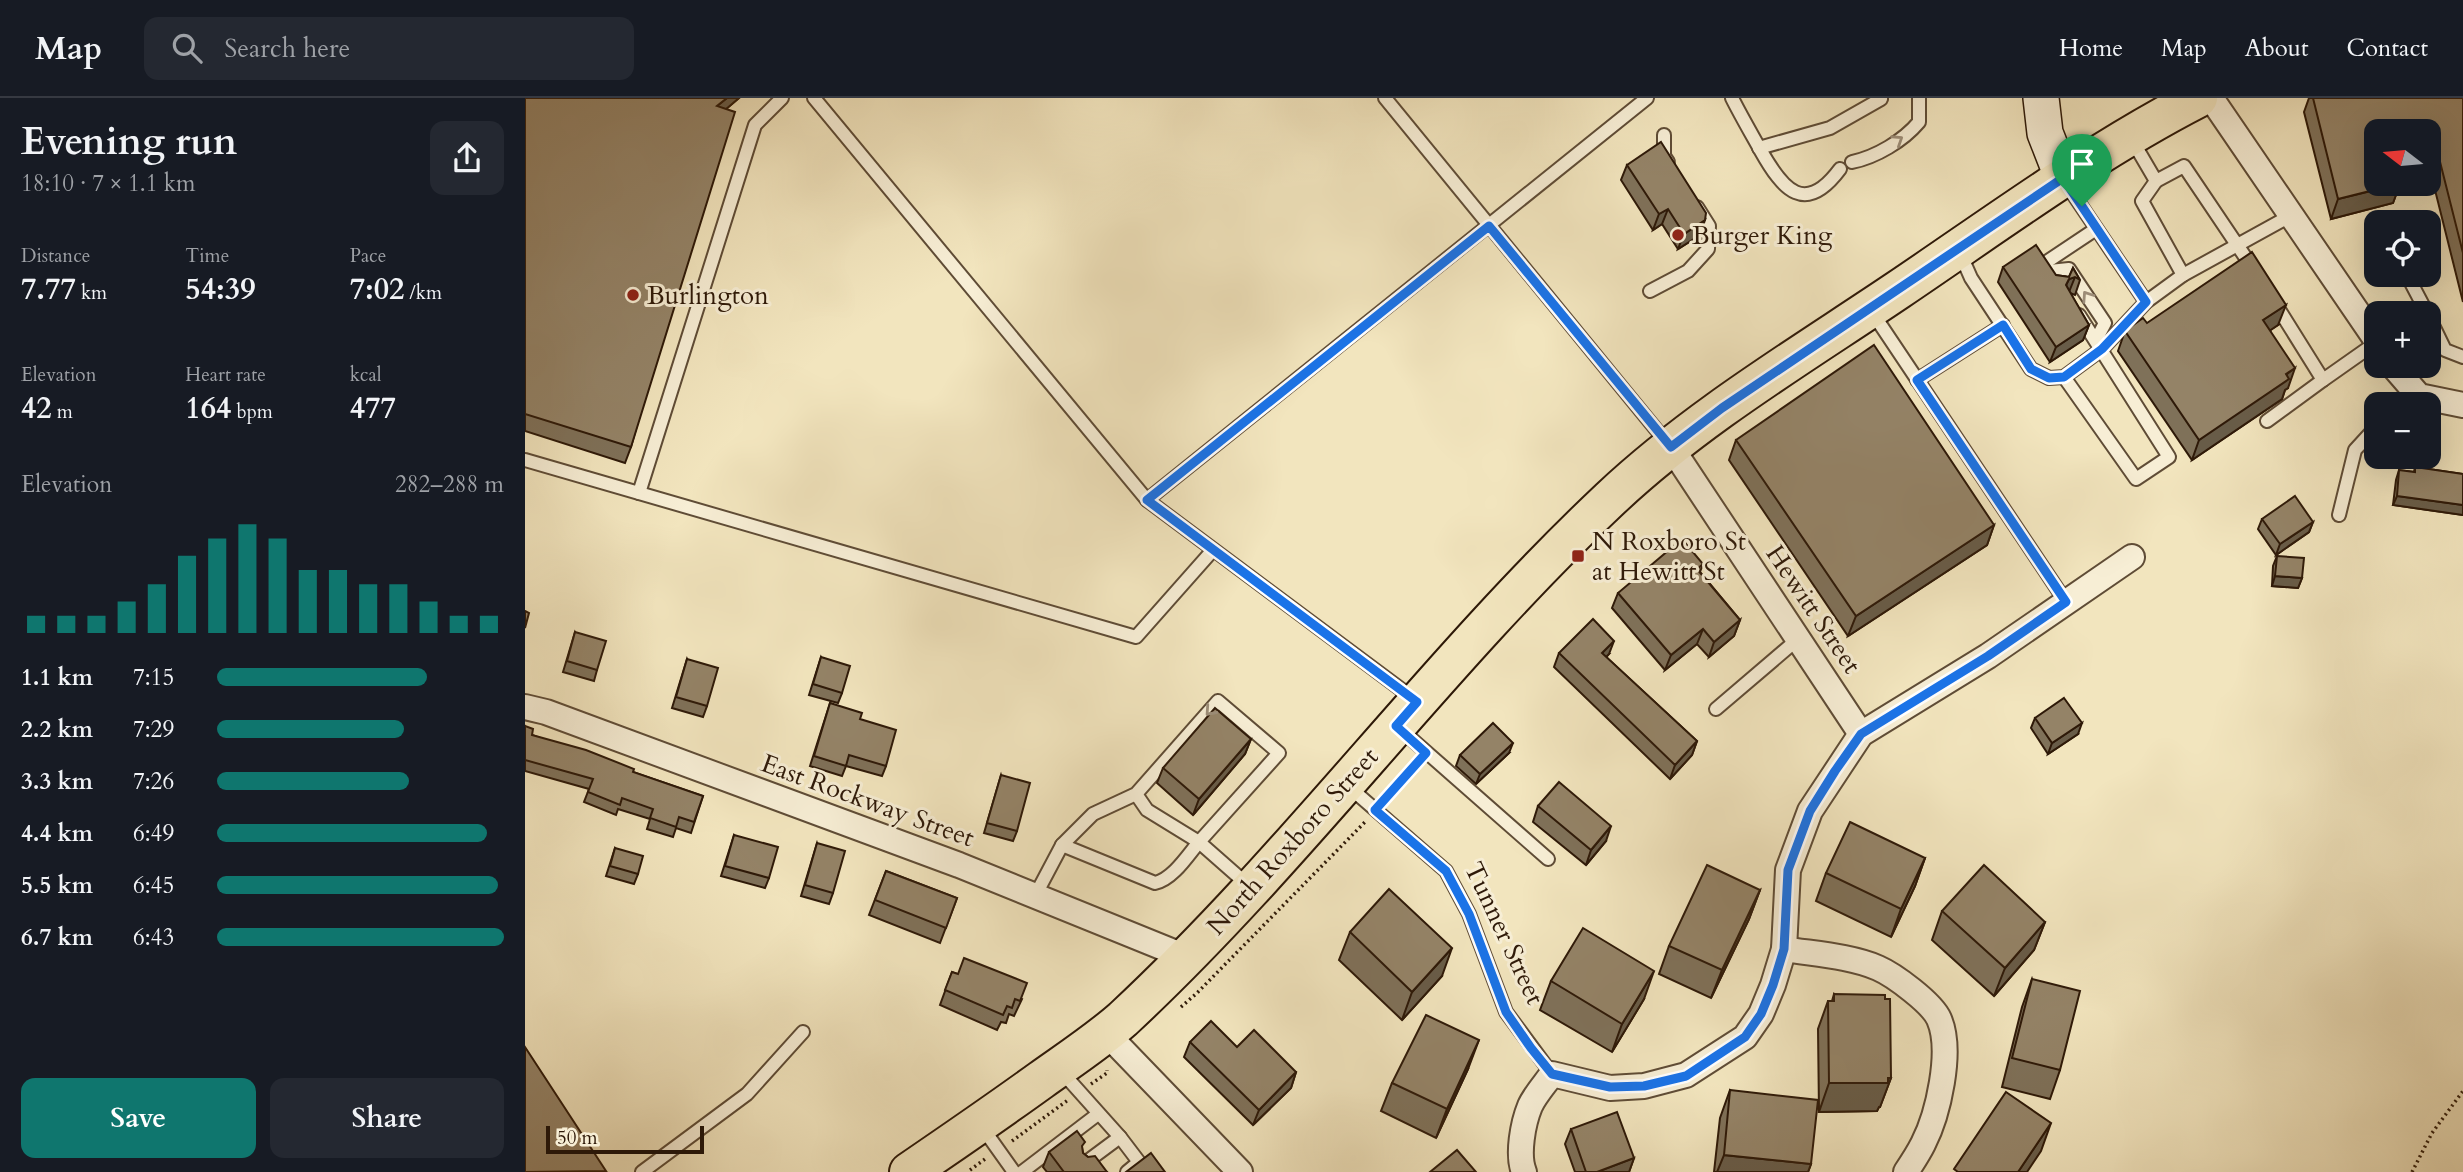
<!DOCTYPE html>
<meta charset="utf-8">
<style>
body{margin:0;font-family:Cardo,serif;background:#242831;color:#f1f3f6;height:100vh;display:flex;flex-direction:column;font-size:26px;white-space:nowrap}
*{box-sizing:border-box;margin:0}
p{font-size:23px;color:#9ea1a6}
.icon{flex:none;width:38px;height:38px;fill:none;stroke:currentColor;stroke-width:2;stroke-linecap:round;stroke-linejoin:round}
.map{position:relative;flex:1;overflow:hidden}
.details{display:flex;flex-direction:column;background:#171b24;width:525px}
.details>*{flex:none}
.needle{width:46px;rotate:286deg}
.tools{position:absolute;left:1839px;top:21px;display:grid;gap:14px}
.tools a{display:grid;place-items:center;width:77px;height:77px;border-radius:14px;background:#171b24;box-shadow:0 7px 28px #0002;font-size:35px}
.scale{position:absolute;left:21px;bottom:18px;width:158px;box-sizing:border-box;padding-left:7px;border:4px solid #2e1908;border-top:0;font-size:19px;line-height:24px;white-space:nowrap;color:#2e1908;-webkit-text-stroke:5px #f7eed5;paint-order:stroke}
.pin{position:absolute;display:grid;place-items:center;width:60px;height:60px;color:#fff;margin:-72px -30px;border-radius:50% 50% 50% 0;rotate:-45deg;box-shadow:0 0 7px #0007}
.pin .icon{rotate:45deg}
.round{display:grid;place-items:center;flex:none;width:74px;height:74px;border-radius:14px;background:#242831}
.headline{display:flex;align-items:center;justify-content:space-between;height:119px;padding:0 21px}
h1{font-size:38px;font-weight:700;line-height:52px}
.stats{display:grid;grid-template-columns:repeat(3,1fr);gap:10px;height:119px;padding:7px 21px}
.stats div{display:grid;align-content:center}
.stats b{font-size:30px;font-weight:700}
.stats small{font-size:19px;font-weight:400}
.stats p{font-size:19px}
.chart{height:196px;padding:14px 21px}
.chart p{display:flex;justify-content:space-between}
.chart svg{width:100%;height:126px;margin-top:7px;stroke:#0f766e;stroke-width:6}
.primary-button{display:flex;gap:14px;margin-top:auto;padding:14px 21px}
.primary-button a{flex:1;height:80px;border-radius:14px;background:#0f766e;color:#fff;font-size:28px;font-weight:700;line-height:80px;text-align:center}
.primary-button a+a{background:#242831;color:#f1f3f6}
ul{padding:0 21px;list-style:none;font-size:23px}
li{display:grid;grid-template-columns:112px 84px 1fr;align-items:center;height:52px}
li i{height:18px;border-radius:9px;background:#0f766e}
header{display:flex;align-items:center;gap:42px;box-sizing:border-box;height:98px;padding:0 35px;background:#171b24;border-bottom:2px solid #363941}
header strong{font-size:33px}
nav{display:flex;gap:38px;margin-inline-start:auto;font-size:24px}
.search{width:490px;height:63px;background:#242831;display:flex;align-items:center;gap:18px;box-sizing:border-box;padding:0 24px;border-radius:14px;color:#9ea1a6;font-size:26px}
main{display:flex;flex:1;min-height:0}
.map>svg:first-child{display:block}
</style>
<header>
<strong>Map</strong>
<div class="search"><svg class="icon" aria-label="search" viewBox="0 0 24 24"><circle cx="10" cy="10" r="6"/><path d="M15 15l6 6"/></svg>Search here</div>
<nav><a>Home</a><a>Map</a><a>About</a><a>Contact</a></nav>
</header>
<main>
<section class="details">
<div class="headline"><div><h1>Evening run</h1><p>18:10 · 7 × 1.1 km</p></div><a class="round"><svg class="icon" aria-label="share" viewBox="0 0 24 24"><path d="M12 15V3M7 8l5-5 5 5M5 13v7h14v-7"/></svg></a></div>
<div class="stats">
<div><p>Distance</p><b>7.77<small> km</small></b></div>
<div><p>Time</p><b>54:39</b></div>
<div><p>Pace</p><b>7:02<small> /km</small></b></div>
</div>
<div class="stats">
<div><p>Elevation</p><b>42<small> m</small></b></div>
<div><p>Heart rate</p><b>164<small> bpm</small></b></div>
<div><p>kcal</p><b>477</b></div>
</div>
<div class="chart"><p><span>Elevation</span>282–288 m</p>
<svg viewBox="0 0 160 44" preserveAspectRatio="none"><path d="M5 44V38M15 44V38M25 44V38M35 44V33M45 44V27M55 44V17M65 44V11M75 44V6M85 44V11M95 44V22M105 44V22M115 44V27M125 44V27M135 44V33M145 44V38M155 44V38"/></svg>
</div>
<ul>
<li><b>1.1 km</b>7:15<i style="width:73%"></i></li>
<li><b>2.2 km</b>7:29<i style="width:65%"></i></li>
<li><b>3.3 km</b>7:26<i style="width:67%"></i></li>
<li><b>4.4 km</b>6:49<i style="width:94%"></i></li>
<li><b>5.5 km</b>6:45<i style="width:98%"></i></li>
<li><b>6.7 km</b>6:43<i style="width:100%"></i></li>
</ul>
<div class="primary-button"><a>Save</a><a>Share</a></div>
</section>
<div class="map">
<svg width="1938" height="1074" viewBox="0 0 1938 1074">
<rect width="100%" height="100%" fill="#f2e5be"/>
<filter id="stains"><feTurbulence type="fractalNoise" baseFrequency=".00286" numOctaves="4"/><feColorMatrix values="0 0 0 0 .2 0 0 0 0 .09 0 0 0 0 .02 0 0 0 .5 -.17"/></filter>
<radialGradient id="worn" r=".72"><stop offset=".6" stop-color="#630" stop-opacity="0"/><stop offset="1" stop-color="#630" stop-opacity=".3"/></radialGradient>
<g fill="none" stroke-linecap="round" stroke-linejoin="round">
<!-- lane casing -->
<g stroke="#5f4c36" stroke-width="16">
<g id="lane">
<polyline points="289,0 622,402 889,601"/>
<polyline points="860,0 1143,346"/>
<path d="M1207,0C1216,18 1226,35 1236,53C1258,92 1280,118 1315,71"/>
<polyline points="1139,37 1139,58 1143,64"/>
<polyline points="1607,42 1631,83 1617,103 1658,177"/>
<polyline points="1234,50 1305,30 1356,1"/>
<path d="M1327,64C1351,59 1378,43 1394,24V0"/>
<polyline points="1631,83 1659,68 1729,172"/>
<polyline points="1540,84 1621,204"/>
<polyline points="1435,155 1446,180 1506,271 1524,280 1539,279 1577,251 1621,204 1658,177 1765,118"/>
<polyline points="1525,173 1544,171 1580,225 1571,242"/>
<polyline points="1526,175 1520,165 1571,131"/>
<polyline points="1882,177 1902,215"/>
<polyline points="1125,193 1163,173 1183,151 1184,128 1172,109"/>
<polyline points="1748,202 1798,282 1852,244"/>
<polyline points="1347,214 1541,504"/>
<polyline points="1904,219 1920,252 1938,259"/>
<polyline points="1539,279 1611,381 1644,359 1554,217"/>
<polyline points="1392,282 1478,227"/>
<polyline points="1872,306 1886,291"/>
<polyline points="1742,323 1798,282"/>
<polyline points="0,362 611,539 688,452"/>
<polyline points="114,395 230,27 257,0"/>
<polyline points="622,402 1122,0"/>
<polyline points="1814,417 1830,352 1852,328"/>
<polyline points="1191,611 1273,541"/>
<polyline points="874,630 1023,761"/>
<polyline points="823,688 921,773 944,816 981,914 1027,976"/>
<polyline points="537,747 568,716 611,696 693,603 754,655 674,744 622,712 611,696"/>
<path d="M510,798L537,747L630,785C648,781 663,757 674,744L724,788"/>
<polyline points="536,973 595,1039 614,1064 602,1074"/>
<polyline points="457,1029 489,1074"/>
<polyline points="560,1065 595,1039"/>
<polyline points="117,1074 222,996 278,934"/>
<polyline points="497,1074 573,1016"/>
</g>
</g>
<!-- street casing -->
<g stroke="#5f4c36" stroke-width="28">
<g id="street">
<polyline points="1686,0 1852,243"/>
<polyline points="1868,268 1894,298 1938,307"/>
<polyline points="1146,349 1336,636"/>
<polyline points="0,609 21,614 434,767 661,859"/>
<path d="M1259,851C1289,856 1325,858 1353,870C1369,877 1407,905 1414,921C1428,953 1413,1017 1398,1046C1393,1056 1387,1065 1381,1074"/>
<polyline points="581,935 715,1074"/>
<path d="M999,1074C992,1057 998,1025 1005,1008C1010,997 1020,986 1027,976L1085,990L1119,988L1161,977L1220,939L1236,916L1248,887L1259,851L1263,772L1285,713L1336,636L1463,558L1607,459"/>
</g>
</g>
<!-- secondary casing -->
<g stroke="#2e1908" stroke-width="38">
<polyline id="secondary" points="1516,0 1520,35 1538,81"/>
</g>
<!-- primary casing -->
<g stroke="#2e1908" stroke-width="42">
<path id="primary" d="M384,1074C428,1044 473,1013 516,982C544,962 573,943 598,921C772,759 912,564 1085,401C1171,320 1275,258 1373,192C1471,126 1568,54 1673,0"/>
</g>
<!-- path -->
<g stroke="#2e1908" stroke-width="3.5" stroke-dasharray="2 3.5" stroke-linecap="butt">
<polyline points="862,700 891,666"/>
<polyline points="656,909 672,895 840,724"/>
<polyline points="566,986 582,975 582,972"/>
<polyline points="487,1043 543,1002"/>
<polyline points="445,1072 460,1061"/>
<polyline points="1887,1074 1907,1035 1938,993"/>
</g>
<!-- lane -->
<use href="#lane" stroke="#f7eed5" stroke-width="12"/>
<!-- street -->
<use href="#street" stroke="#f7eed5" stroke-width="24"/>
<!-- secondary -->
<use href="#secondary" stroke="#f7eed5" stroke-width="35"/>
<!-- primary -->
<use href="#primary" stroke="#f2e5be" stroke-width="38"/>
</g>
<!-- wall -->
<g fill="#7f7159" stroke="#2e1908" stroke-width="2">
<polygon points="0,0 214,0 201,11 106,349 100,365 0,333"/>
<polygon points="1784,0 1938,0 1938,204 1904,68 1904,33 1852,33 1875,86 1868,105 1806,121 1779,14"/>
<polygon points="1102,67 1175,137 1153,151 1137,126 1128,132 1096,82"/>
<polygon points="1478,169 1544,179 1548,170 1555,182 1550,197 1545,195 1564,227 1558,242 1525,264 1473,184"/>
<polygon points="1622,225 1753,227 1745,232 1763,290 1760,292 1757,301 1667,362 1593,253 1600,233"/>
<polygon points="1211,342 1469,427 1462,447 1323,538 1204,362"/>
<polygon points="1890,369 1938,376 1938,417 1868,407 1871,382 1874,372 1889,374"/>
<polygon points="1737,421 1788,424 1784,434 1751,457 1733,431"/>
<polygon points="1752,458 1777,480 1773,490 1747,488 1748,468"/>
<polygon points="1178,466 1175,474 1215,522 1209,538 1184,559 1172,546 1140,572 1087,510 1093,495"/>
<polygon points="50,534 72,572 69,583 38,574"/>
<polygon points="1034,555 1084,556 1081,559 1172,643 1167,657 1145,681 1029,569"/>
<polygon points="296,559 317,595 313,605 284,597"/>
<polygon points="162,561 182,608 178,619 147,610"/>
<polygon points="305,605 335,621 361,668 357,678 321,668 317,678 285,668"/>
<polygon points="1510,620 1553,636 1523,656 1506,630"/>
<polygon points="0,628 7,637 108,674 178,698 166,735 151,730 148,739 122,731 125,721 93,711 91,717 59,704 64,691 0,673"/>
<polygon points="726,641 720,656 668,717 632,685 638,670"/>
<polygon points="984,655 951,686 931,668 935,657"/>
<polygon points="476,677 492,733 488,743 459,735"/>
<polygon points="1013,708 1081,743 1061,767 1008,724"/>
<polygon points="209,737 244,780 240,790 196,778"/>
<polygon points="292,745 308,795 304,806 276,798"/>
<polygon points="90,750 113,776 109,786 81,778"/>
<polygon points="1400,760 1390,788 1366,839 1291,803 1301,775"/>
<polygon points="361,773 432,800 415,845 344,817"/>
<polygon points="1235,792 1224,821 1186,900 1134,876 1144,848"/>
<polygon points="1417,813 1520,824 1509,852 1469,898 1407,842"/>
<polygon points="825,834 917,878 877,922 814,862"/>
<polygon points="427,874 497,901 489,918 484,916 481,925 476,924 472,932 415,907"/>
<polygon points="1507,881 1535,972 1525,1001 1477,989 1497,909"/>
<polygon points="1026,883 1119,901 1087,954 1015,912"/>
<polygon points="1309,896 1366,980 1355,1009 1354,1009 1352,1013 1294,1014 1293,931 1303,903 1307,903"/>
<polygon points="665,944 712,949 771,974 766,990 728,1027 659,959"/>
<polygon points="943,971 911,1040 856,1013 867,985"/>
<polygon points="1205,992 1286,1066 1283,1074 1189,1074 1195,1020"/>
<polygon points="1046,1031 1109,1060 1104,1074 1050,1074 1040,1046"/>
<polygon points="557,1050 558,1055 582,1074 522,1074 518,1069 524,1054"/>
</g>
<!-- shaded-wall -->
<g fill="#685c48" stroke="#2e1908" stroke-width="2">
<polygon points="202,0 214,0 186,24 192,8"/>
<polygon points="1908,36 1904,47 1904,37"/>
<polygon points="1875,86 1868,105 1806,121 1813,101"/>
<polygon points="1143,111 1137,126 1128,132 1134,116"/>
<polygon points="1180,122 1175,137 1153,151 1159,136"/>
<polygon points="1550,179 1544,194 1541,187 1544,181"/>
<polygon points="1761,207 1753,227 1731,242 1738,222"/>
<polygon points="1564,227 1558,242 1525,264 1531,249"/>
<polygon points="1770,270 1763,290 1760,292 1757,301 1667,362 1674,342"/>
<polygon points="1872,398 1938,407 1938,417 1868,407"/>
<polygon points="1788,424 1784,434 1751,457 1755,446"/>
<polygon points="1469,427 1462,447 1323,538 1331,518"/>
<polygon points="1750,478 1777,480 1773,490 1747,488"/>
<polygon points="1215,522 1209,538 1184,559 1189,544"/>
<polygon points="1178,531 1172,546 1140,572 1146,557"/>
<polygon points="1089,543 1084,556 1072,569 1077,555"/>
<polygon points="1557,625 1553,636 1523,656 1527,645"/>
<polygon points="726,641 720,656 668,717 674,701"/>
<polygon points="1172,643 1167,657 1145,681 1150,667"/>
<polygon points="988,645 984,655 951,686 955,676"/>
<polygon points="1086,728 1081,743 1061,767 1066,752"/>
<polygon points="1400,760 1390,788 1366,839 1376,811"/>
<polygon points="1235,792 1224,821 1186,900 1197,872"/>
<polygon points="1520,824 1509,852 1469,898 1480,870"/>
<polygon points="927,850 917,878 877,922 887,894"/>
<polygon points="1129,873 1119,901 1087,954 1097,926"/>
<polygon points="954,942 943,971 911,1040 922,1011"/>
<polygon points="771,974 766,990 728,1027 734,1012"/>
<polygon points="1366,980 1355,1009 1354,1009 1352,1013 1294,1014 1304,985"/>
<polygon points="1526,1025 1516,1053 1502,1074 1493,1074"/>
<polygon points="1199,1057 1286,1066 1283,1074 1192,1074"/>
<polygon points="1109,1060 1104,1074 1072,1074"/>
</g>
<!-- building -->
<g fill="#948367" stroke="#2e1908" stroke-width="2">
<polygon points="0,0 202,0 192,8 210,14 106,349 0,316"/>
<polygon points="1788,0 1938,0 1938,155 1908,36 1904,37 1904,33 1852,33 1852,86 1873,86 1813,101"/>
<polygon points="1136,44 1181,115 1180,122 1159,136 1143,111 1134,116 1102,67"/>
<polygon points="1511,147 1531,177 1544,179 1548,170 1555,182 1550,179 1544,181 1541,187 1564,227 1531,249 1478,169"/>
<polygon points="1727,154 1761,207 1738,222 1770,270 1761,276 1764,281 1674,342 1600,233 1618,220 1622,225"/>
<polygon points="1349,247 1469,427 1331,518 1211,342"/>
<polygon points="1890,369 1938,376 1938,407 1872,398 1874,372 1890,374"/>
<polygon points="1770,398 1788,424 1755,446 1737,421"/>
<polygon points="1157,441 1178,466 1172,471 1215,522 1189,544 1178,531 1146,557 1093,495"/>
<polygon points="1752,458 1779,460 1777,480 1750,478"/>
<polygon points="0,513 4,515 0,530"/>
<polygon points="1068,521 1089,543 1077,555 1172,643 1150,667 1034,555"/>
<polygon points="50,534 81,543 72,572 42,563"/>
<polygon points="296,559 325,568 317,595 288,586"/>
<polygon points="162,561 193,570 182,608 151,599"/>
<polygon points="1539,600 1557,625 1527,645 1510,620"/>
<polygon points="305,605 337,615 335,621 371,632 361,668 324,657 321,668 289,658"/>
<polygon points="690,610 726,641 674,701 638,670"/>
<polygon points="968,625 988,645 955,676 935,657"/>
<polygon points="0,628 8,631 7,637 61,652 109,671 108,674 178,698 169,724 154,719 151,729 125,720 128,711 97,700 95,707 63,694 68,681 0,662"/>
<polygon points="476,677 505,685 492,733 462,725"/>
<polygon points="1034,684 1086,728 1066,752 1013,708"/>
<polygon points="1325,724 1400,760 1376,811 1301,775"/>
<polygon points="209,737 253,749 244,780 200,768"/>
<polygon points="292,745 320,753 308,795 280,787"/>
<polygon points="90,750 118,758 113,776 85,768"/>
<polygon points="1182,767 1235,792 1197,872 1144,848"/>
<polygon points="1459,767 1520,824 1480,870 1417,813"/>
<polygon points="361,773 432,800 421,830 350,802"/>
<polygon points="864,791 927,850 887,894 825,834"/>
<polygon points="1058,830 1129,873 1097,926 1026,883"/>
<polygon points="439,860 502,885 495,903 490,901 487,910 482,908 478,917 420,892 427,874 433,876"/>
<polygon points="1507,881 1555,893 1535,972 1487,960"/>
<polygon points="1309,896 1360,897 1360,901 1365,901 1366,980 1363,980 1363,985 1304,985 1303,903 1309,903"/>
<polygon points="901,917 954,942 922,1011 867,985"/>
<polygon points="686,923 712,949 729,932 771,974 734,1012 665,944"/>
<polygon points="0,949 81,1073 0,1074"/>
<polygon points="1205,992 1293,1002 1286,1066 1199,1057"/>
<polygon points="1481,994 1526,1025 1493,1074 1433,1074 1429,1071"/>
<polygon points="1092,1014 1109,1060 1072,1074 1061,1074 1046,1031"/>
<polygon points="552,1033 560,1044 557,1048 558,1055 563,1059 570,1058 582,1074 539,1074 524,1054"/>
<polygon points="932,1052 951,1074 905,1074"/>
<polygon points="626,1055 640,1074 601,1074"/>
</g>
<!-- one-way arrows -->
<defs><path id="oneway-chevron" d="M-2-3.5L2.5 0L-2 3.5" fill="none" stroke-width="1.6" stroke-linecap="round" stroke-linejoin="round" transform="scale(1.75)"/></defs>
<g stroke="#9d8e79">
<use href="#oneway-chevron" transform="translate(1373 42) rotate(-33)"/>
<use href="#oneway-chevron" transform="translate(1562 198) rotate(-124)"/>
<use href="#oneway-chevron" transform="translate(685 613) rotate(132)"/>
</g>
<g fill="none" stroke-linecap="round" stroke-linejoin="round">
<!-- route casing -->
<g stroke="#fff" stroke-width="14">
<polygon id="route" points="1538,80 1621,204 1577,251 1539,279 1524,280 1506,271 1478,227 1392,282 1541,504 1463,558 1336,636 1310,673 1285,713 1263,772 1259,851 1248,887 1236,916 1220,939 1161,978 1119,988 1085,989 1027,976 1006,950 981,914 944,816 921,773 850,712 901,655 871,628 892,604 622,402 964,128 1146,349 1197,310"/>
</g>
<!-- route -->
<use href="#route" stroke="#1a73e8" stroke-width="9"/>
</g>
<!-- markers -->
<g fill="#8f2418" stroke="#f7eed5" stroke-width="2.5">
<circle cx="1153" cy="137" r="7"/>
<circle cx="108" cy="197" r="7"/>
<rect x="1046" y="451" width="14" height="14" rx="3.5"/>
</g>
<g text-anchor="middle" stroke-width="6" stroke-linejoin="round" paint-order="stroke">
<!-- poi labels -->
<g font-size="26" fill="#2e1908" stroke="#f7eed5" text-anchor="start">
<text x="1167" y="146">Burger King</text>
<text x="122" y="206">Burlington</text>
<text x="1067" y="452">N Roxboro St<tspan x="1067" dy="30">at Hewitt St</tspan></text>
</g>
<!-- street labels -->
<g font-size="26" fill="#2e1908" stroke="#f7eed5">
<text transform="translate(1289 511) rotate(56)" y="9">Hewitt Street</text>
<text transform="translate(343 702) rotate(20)" y="9">East Rockway Street</text>
<text transform="translate(767 743) rotate(-48)" y="9">North Roxboro Street</text>
<text transform="translate(980 835) rotate(65)" y="9">Tunner Street</text>
</g>
</g>
<rect width="100%" height="100%" filter="url(#stains)"/>
<rect width="100%" height="100%" fill="url(#worn)"/>
</svg>
<div class="tools">
<a><svg class="needle" viewBox="-14 -14 28 28"><path d="M0-13l5 13h-10z" fill="#e53935"/><path d="M0 13l5-13h-10z" fill="#9ea1a6"/></svg></a>
<a><svg class="icon" aria-label="locate" viewBox="0 0 24 24"><circle cx="12" cy="12" r="6"/><path d="M12 2v4M12 18v4M2 12h4M18 12h4"/></svg></a>
<a>+</a>
<a>−</a>
</div>
<div class="scale">50 m</div>
<div class="pin" style="left:1557px;top:108px;background:#1e9e55"><svg class="icon" aria-label="arrive" viewBox="0 0 24 24"><path d="M6 21V4h12l-3 4 3 4H6"/></svg></div>
</div>
</main>
